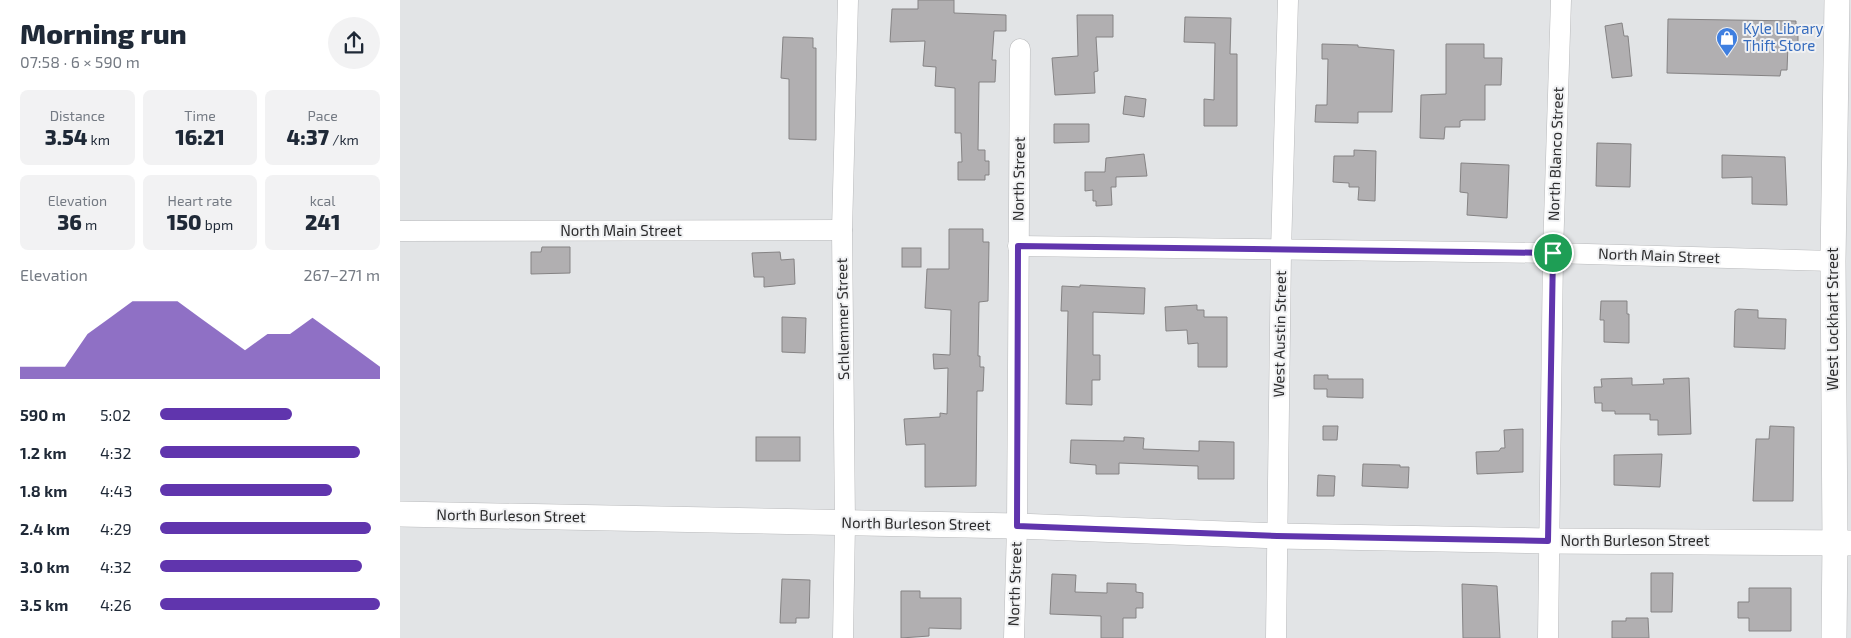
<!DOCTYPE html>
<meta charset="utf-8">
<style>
body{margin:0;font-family:"Exo 2",sans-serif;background:#f2f2f3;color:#1f2937;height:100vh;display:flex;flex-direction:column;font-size:19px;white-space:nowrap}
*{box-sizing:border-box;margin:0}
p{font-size:16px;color:#747a83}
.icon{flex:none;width:28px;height:28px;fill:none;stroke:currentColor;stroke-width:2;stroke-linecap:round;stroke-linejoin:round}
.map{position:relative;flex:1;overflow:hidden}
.panel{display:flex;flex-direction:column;background:#fff;width:400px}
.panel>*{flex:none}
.pin{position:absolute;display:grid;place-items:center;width:42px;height:42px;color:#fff;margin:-21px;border:2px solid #fff;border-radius:50%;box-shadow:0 1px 5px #0007}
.round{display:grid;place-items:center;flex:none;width:52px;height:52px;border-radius:26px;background:#f2f2f3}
.head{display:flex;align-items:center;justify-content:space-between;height:85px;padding:0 20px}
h1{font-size:28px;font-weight:800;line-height:38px}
.stats{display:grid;grid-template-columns:repeat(3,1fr);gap:8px;height:85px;padding:5px 20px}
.stats div{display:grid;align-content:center;border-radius:8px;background:#f2f2f3;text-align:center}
.stats b{font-size:21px;font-weight:800}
.stats small{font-size:14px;font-weight:400}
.stats p{font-size:14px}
.chart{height:140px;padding:10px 20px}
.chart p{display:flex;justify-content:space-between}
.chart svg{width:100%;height:90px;margin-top:5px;fill:#6035ad;opacity:.7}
ul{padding:0 20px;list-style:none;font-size:16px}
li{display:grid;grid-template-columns:80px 60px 1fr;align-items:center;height:38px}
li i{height:12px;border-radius:6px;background:#6035ad}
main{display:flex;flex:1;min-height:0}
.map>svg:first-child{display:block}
</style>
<main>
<section class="panel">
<div class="head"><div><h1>Morning run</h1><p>07:58 · 6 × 590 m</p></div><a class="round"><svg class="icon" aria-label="share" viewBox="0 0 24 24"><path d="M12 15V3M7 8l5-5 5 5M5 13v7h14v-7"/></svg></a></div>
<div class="stats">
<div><p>Distance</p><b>3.54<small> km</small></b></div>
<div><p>Time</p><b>16:21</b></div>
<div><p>Pace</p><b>4:37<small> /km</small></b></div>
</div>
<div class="stats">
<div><p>Elevation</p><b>36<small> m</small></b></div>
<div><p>Heart rate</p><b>150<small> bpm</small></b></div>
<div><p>kcal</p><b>241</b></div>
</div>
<div class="chart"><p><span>Elevation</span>267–271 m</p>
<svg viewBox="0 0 160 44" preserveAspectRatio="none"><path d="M0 44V38L10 38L20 38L30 22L40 14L50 6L60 6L70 6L80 14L90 22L100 30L110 22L120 22L130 14L140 22L150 30L160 38V44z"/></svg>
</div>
<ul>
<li><b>590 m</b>5:02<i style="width:60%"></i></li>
<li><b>1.2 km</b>4:32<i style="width:91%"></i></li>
<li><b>1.8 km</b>4:43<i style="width:78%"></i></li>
<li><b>2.4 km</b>4:29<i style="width:96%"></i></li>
<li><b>3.0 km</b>4:32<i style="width:92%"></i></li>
<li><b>3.5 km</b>4:26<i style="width:100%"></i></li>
</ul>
</section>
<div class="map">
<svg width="1451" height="638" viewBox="0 0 1451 638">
<rect width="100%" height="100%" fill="#e2e4e6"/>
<!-- building -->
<g fill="#b1afb1" stroke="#858384">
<polygon points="518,0 554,0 554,13 606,15 606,31 594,31 592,60 596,60 595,82 579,82 578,150 585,150 585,161 589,161 589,175 585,175 585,180 558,180 558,162 562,162 561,133 555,133 555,88 535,86 536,67 523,66 525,41 490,42 492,9 518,9"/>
<polygon points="677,15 713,15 713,37 696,37 698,71 694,72 695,93 655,95 652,58 678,56"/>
<polygon points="785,17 831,18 830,54 837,54 837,126 804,126 804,99 814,100 814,95 815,43 784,42"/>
<polygon points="1268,19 1396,21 1396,25 1398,25 1398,45 1388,45 1387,70 1381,70 1380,76 1267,73"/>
<polygon points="1222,23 1224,36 1228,36 1232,76 1212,78 1205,26"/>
<polygon points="383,37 413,38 413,48 416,48 416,140 389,139 389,79 381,78"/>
<polygon points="922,44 958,45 958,47 994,50 992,112 958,112 958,123 915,122 916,105 927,105 928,59 922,59"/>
<polygon points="1046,44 1084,44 1084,58 1102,58 1101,85 1085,85 1085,120 1063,120 1060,121 1060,127 1045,127 1044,139 1020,138 1021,95 1046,94"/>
<polygon points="725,96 746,99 744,117 723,114"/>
<polygon points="654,124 689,124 689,142 654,143"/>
<polygon points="1197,143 1231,144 1230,187 1196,186"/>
<polygon points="954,150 976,151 975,201 958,200 959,187 949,187 949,183 933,182 934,156 954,156"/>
<polygon points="744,154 747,176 716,177 716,187 711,187 712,205 696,206 696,201 693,201 693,190 685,191 685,172 705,172 706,158"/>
<polygon points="1322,155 1385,157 1387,205 1352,204 1352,177 1322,178"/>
<polygon points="1061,163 1109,165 1107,218 1067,215 1068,193 1060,192"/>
<polygon points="549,229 583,229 583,242 589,242 588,301 579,302 578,356 580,356 580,367 584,367 583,391 577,391 576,486 525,487 525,444 506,445 504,419 540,417 540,413 547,414 548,368 534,369 533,354 550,355 551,310 525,308 527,269 549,269"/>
<polygon points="142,247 170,247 170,273 131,274 131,252 141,252"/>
<rect x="502" y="248" width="19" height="19"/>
<polygon points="380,252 381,260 394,259 395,284 364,287 364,277 354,277 352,253"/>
<polygon points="680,285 745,288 744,314 693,312 693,355 700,355 700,380 692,380 692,405 666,404 668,311 661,311 662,286 680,287"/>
<polygon points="1201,301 1227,301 1227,314 1229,314 1229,343 1204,342 1204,320 1200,320"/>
<polygon points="797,305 797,310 804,310 804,317 827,317 827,367 798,367 798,343 788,344 787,330 766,331 765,307"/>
<polygon points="1338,309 1358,310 1358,318 1386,319 1385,349 1334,347 1335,311"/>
<polygon points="382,317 406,318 405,353 382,352"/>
<polygon points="914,375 928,375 928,379 963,379 963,398 927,397 927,389 914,389"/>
<polygon points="1232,378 1232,385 1264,384 1263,379 1289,378 1291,434 1258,435 1258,420 1250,420 1250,414 1215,414 1215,411 1202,411 1202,403 1195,403 1194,387 1202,387 1201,379"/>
<polygon points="923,426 938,426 937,440 923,440"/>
<polygon points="1370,426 1394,427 1393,501 1353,501 1356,439 1369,439"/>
<polygon points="1123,429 1123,472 1077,474 1076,452 1099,451 1101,448 1105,448 1104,430"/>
<rect x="356" y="437" width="44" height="24"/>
<polygon points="724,437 744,438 743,449 799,451 799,441 834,442 834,479 798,479 798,466 719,463 719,474 696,474 696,465 670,463 671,440 724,441"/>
<polygon points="1262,454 1260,487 1214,485 1214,455"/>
<polygon points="963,464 1000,465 1000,467 1009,467 1008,488 962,486"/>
<polygon points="918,475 935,476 934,496 917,496"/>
<polygon points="1251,573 1273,573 1272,612 1251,612"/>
<polygon points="652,574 676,575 675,592 707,593 707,583 736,584 736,592 743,593 743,608 736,608 736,618 723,618 723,638 701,638 701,616 650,614"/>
<polygon points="382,579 410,580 409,618 396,618 396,623 380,623"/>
<polygon points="1062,584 1097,586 1100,638 1063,638"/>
<polygon points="1349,588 1391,588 1391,631 1349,631 1349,618 1338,618 1338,602 1349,602"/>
<polygon points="501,591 520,591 520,598 561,598 561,629 529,628 529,636 501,638"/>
<polygon points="1226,618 1248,618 1249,638 1212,638 1212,621 1226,621"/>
</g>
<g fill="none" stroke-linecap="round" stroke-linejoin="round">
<!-- minor casing -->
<g stroke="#b9babc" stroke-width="21">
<g id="minor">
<polyline points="0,231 442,230"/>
<polyline points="618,246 1153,253 1433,261"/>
<polyline points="443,638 445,523 442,230 448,0"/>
<polyline points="614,638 617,526 620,49"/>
<polyline points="876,638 881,251 888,0"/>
<polyline points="1148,638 1153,253 1161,0"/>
</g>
</g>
<!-- tertiary casing -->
<g stroke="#b9babc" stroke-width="26">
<g id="tertiary">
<polyline points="0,514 617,526 877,536 1148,541 1451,543"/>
<polyline points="1434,638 1435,542 1433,261 1437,0"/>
</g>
</g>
<!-- minor -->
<use href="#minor" stroke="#fff" stroke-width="20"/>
<!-- tertiary -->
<use href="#tertiary" stroke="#fff" stroke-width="25"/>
</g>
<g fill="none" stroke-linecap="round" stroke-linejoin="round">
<!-- route casing -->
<g stroke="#fff" stroke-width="10">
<polygon id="route" points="618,246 1153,253 1148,541 877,536 617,526"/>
</g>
<!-- route -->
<use href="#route" stroke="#6035ad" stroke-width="6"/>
</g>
<!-- icons -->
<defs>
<g id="shop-pin" transform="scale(1.125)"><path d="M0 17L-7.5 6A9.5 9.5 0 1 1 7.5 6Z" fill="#3f7fe0" stroke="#f0f1f3"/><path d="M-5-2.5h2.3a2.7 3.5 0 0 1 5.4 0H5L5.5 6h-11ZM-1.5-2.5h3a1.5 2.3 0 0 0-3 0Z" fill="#fff"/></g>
</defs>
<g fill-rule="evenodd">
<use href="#shop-pin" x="1327" y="38"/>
</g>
<g text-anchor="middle" stroke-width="4" stroke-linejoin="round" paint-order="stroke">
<!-- shop labels -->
<g font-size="15" fill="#366cbe" stroke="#f0f1f3" text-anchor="start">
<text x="1343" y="34">Kyle Library<tspan x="1343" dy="17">Thift Store</tspan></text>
</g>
<!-- street labels -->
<g font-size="15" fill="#2c2c2d" stroke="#f0f1f3">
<text transform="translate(1156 154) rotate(-88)" y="5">North Blanco Street</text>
<text transform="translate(619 179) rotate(-89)" y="5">North Street</text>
<text x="221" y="236">North Main Street</text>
<text transform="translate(1259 256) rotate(2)" y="5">North Main Street</text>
<text transform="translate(443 319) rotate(-91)" y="5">Schlemmer Street</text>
<text transform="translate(1433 319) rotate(-90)" y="5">West Lockhart Street</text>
<text transform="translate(880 334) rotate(-89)" y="5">West Austin Street</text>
<text transform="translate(111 516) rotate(1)" y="5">North Burleson Street</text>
<text transform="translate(516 524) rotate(1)" y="5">North Burleson Street</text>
<text x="1235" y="546">North Burleson Street</text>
<text transform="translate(615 584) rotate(-88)" y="5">North Street</text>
</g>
</g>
</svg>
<div class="pin" style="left:1153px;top:253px;background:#1e9e55"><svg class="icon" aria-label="arrive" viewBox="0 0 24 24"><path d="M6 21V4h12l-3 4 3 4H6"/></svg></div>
</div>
</main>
